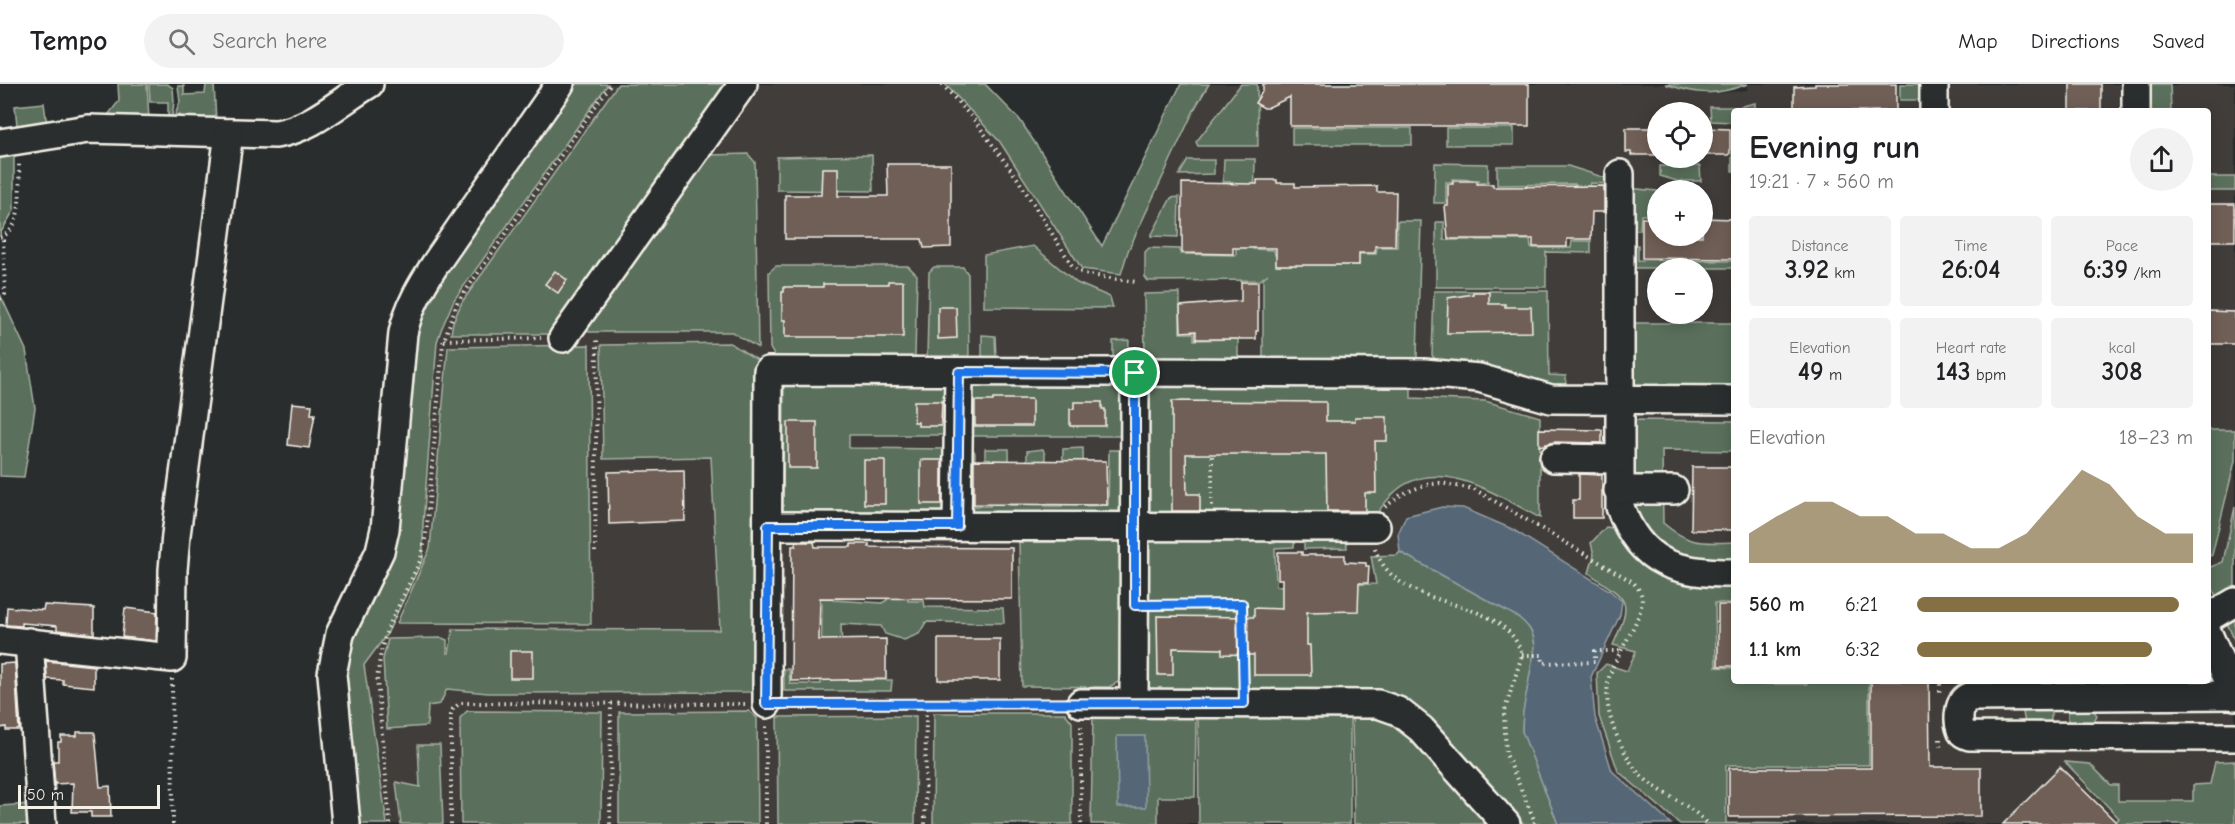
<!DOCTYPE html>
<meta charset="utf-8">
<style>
body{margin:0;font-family:"Comic Neue",sans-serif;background:#f2f2f2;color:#202124;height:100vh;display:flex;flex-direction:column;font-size:22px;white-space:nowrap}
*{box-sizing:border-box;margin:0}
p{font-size:20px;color:#757577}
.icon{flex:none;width:33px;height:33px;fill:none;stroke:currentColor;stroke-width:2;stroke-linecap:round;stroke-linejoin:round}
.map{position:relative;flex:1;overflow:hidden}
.sheet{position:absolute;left:1731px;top:24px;width:480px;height:576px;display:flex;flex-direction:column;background:#fff;border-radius:6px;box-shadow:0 3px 15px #0003}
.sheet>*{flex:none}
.controls{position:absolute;left:1647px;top:18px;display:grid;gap:12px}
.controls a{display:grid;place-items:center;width:66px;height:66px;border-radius:50%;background:#fff;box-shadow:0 3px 15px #0003;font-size:30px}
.scale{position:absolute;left:18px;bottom:15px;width:142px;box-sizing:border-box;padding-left:6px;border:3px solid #f4f1e8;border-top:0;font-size:16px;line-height:21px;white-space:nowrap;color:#f4f1e8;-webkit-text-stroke:4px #2a2d2e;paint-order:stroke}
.pin{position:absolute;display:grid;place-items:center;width:51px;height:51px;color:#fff;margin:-26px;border:3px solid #fff;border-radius:50%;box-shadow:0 2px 6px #0007}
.round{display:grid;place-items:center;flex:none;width:63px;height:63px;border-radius:32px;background:#f2f2f2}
.overview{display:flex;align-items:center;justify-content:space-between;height:102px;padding:0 18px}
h1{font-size:33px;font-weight:800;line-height:45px}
.figures{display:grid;grid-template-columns:repeat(3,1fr);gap:9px;height:102px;padding:6px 18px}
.figures div{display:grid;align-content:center;border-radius:6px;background:#f2f2f2;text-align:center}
.figures b{font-size:26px;font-weight:800}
.figures small{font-size:16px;font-weight:400}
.figures p{font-size:16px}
.chart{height:168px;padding:12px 18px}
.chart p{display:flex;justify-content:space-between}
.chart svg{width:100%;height:108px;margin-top:6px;fill:#847042;opacity:.7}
ul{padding:0 18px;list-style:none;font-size:20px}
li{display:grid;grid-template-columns:96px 72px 1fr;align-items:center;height:45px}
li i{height:15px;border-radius:8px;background:#847042}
header{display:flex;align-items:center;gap:36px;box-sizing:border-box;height:84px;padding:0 30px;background:#fff;border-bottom:2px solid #e0e0e0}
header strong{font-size:28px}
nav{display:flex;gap:33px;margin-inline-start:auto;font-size:21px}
.search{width:420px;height:54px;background:#f2f2f2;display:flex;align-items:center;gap:15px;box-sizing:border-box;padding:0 21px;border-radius:33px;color:#757577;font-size:22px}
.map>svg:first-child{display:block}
</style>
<header>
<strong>Tempo</strong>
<div class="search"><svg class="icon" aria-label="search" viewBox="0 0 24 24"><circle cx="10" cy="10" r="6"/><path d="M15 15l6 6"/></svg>Search here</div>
<nav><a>Map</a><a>Directions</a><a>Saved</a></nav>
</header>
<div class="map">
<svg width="2235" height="740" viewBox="0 0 2235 740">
<rect width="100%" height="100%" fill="#2a2d2e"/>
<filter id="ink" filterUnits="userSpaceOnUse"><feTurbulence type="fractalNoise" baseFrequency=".0167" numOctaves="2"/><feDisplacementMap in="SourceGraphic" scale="12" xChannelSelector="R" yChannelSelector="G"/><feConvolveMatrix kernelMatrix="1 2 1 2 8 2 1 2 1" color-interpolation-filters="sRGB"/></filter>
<g filter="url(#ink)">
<!-- built -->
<g fill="#3f3c3a" fill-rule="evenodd">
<path d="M572,0H985L1020,36L1102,162L1181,0H1665L1687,7L1713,10L1747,6L1748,0H2143V27H1734V597H2208V99H2235V740H358L343,620L413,255ZM1658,28H1702V74H1658ZM1658,106H1702V152H1658ZM1658,184H1702V230H1658Z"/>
<polygon points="2178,0 2235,0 2235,93 2208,93 2208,27 2171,27 2170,3"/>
</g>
<!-- green -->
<g fill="#5a705b" stroke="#a7b0a2" stroke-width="1.5">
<polygon points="118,0 147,0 149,37 110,36 108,31 119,17"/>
<polygon points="149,0 167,0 173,4 174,18 172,33 168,33 168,18 150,18"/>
<polygon points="206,0 214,0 216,37 181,37 180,31 175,31 180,18 178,2 184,2 184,11 205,10"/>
<polygon points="572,0 608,0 454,216 441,246 437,258 423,440 423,475 387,550 364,581 387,740 358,740 342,585 413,255 422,222"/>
<polygon points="618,0 725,0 548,250 451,250 453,238 462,218"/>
<polygon points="945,0 985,0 1020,36 1102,162 1181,0 1209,0 1195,24 1128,167 1121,190 1082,185 1000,58"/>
<polygon points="1241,0 1257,0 1258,62 1198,62 1196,58"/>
<path d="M1665,0H1748C1715,12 1698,11 1665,0Z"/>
<rect x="1900" y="0" width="20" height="16"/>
<polygon points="2143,0 2170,0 2171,27 2143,27"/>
<polygon points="44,19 47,41 19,45 17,41 15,22"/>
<polygon points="1755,19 1755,27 1734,27 1734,87 1732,87 1732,38 1711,37 1710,23 1738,23"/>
<rect x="1292" y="44" width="120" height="17"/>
<rect x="1446" y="44" width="68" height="17"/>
<polygon points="14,64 14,126 0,150 0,67"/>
<polygon points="748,70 755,78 758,264 732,248 589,248 586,243 710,71"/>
<polygon points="872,71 873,107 777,106 777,73"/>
<polygon points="1224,75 1255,75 1253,165 1274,166 1275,171 1280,171 1280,181 1359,181 1359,170 1376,170 1377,163 1397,163 1397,137 1421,137 1417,273 1411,280 1263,280 1263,194 1268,190 1260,196 1148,197 1145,193 1145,168 1149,164 1180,165 1181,170 1236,171 1234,98 1223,98"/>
<polygon points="1188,76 1214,76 1214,90 1179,91"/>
<polygon points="1435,79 1488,80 1488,98 1479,98 1479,96 1452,95 1452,98 1446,98 1446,119 1434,119"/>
<polygon points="1497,82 1568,82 1609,95 1611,100 1590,99 1590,103 1576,103 1575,100 1497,101"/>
<polygon points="1660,82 1700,82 1701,97 1677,97 1660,92"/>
<rect x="2208" y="93" width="27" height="14"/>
<polygon points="1628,104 1657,107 1657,131 1641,131 1640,146 1628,146"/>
<polygon points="1179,113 1178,153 1151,152 1171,114"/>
<polygon points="1436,138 1444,138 1444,156 1530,156 1531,164 1571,164 1572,157 1591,157 1591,169 1546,168 1546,203 1436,203"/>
<polygon points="1638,161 1638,176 1734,177 1734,184 1635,184 1634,201 1625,200 1626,162"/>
<polygon points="1033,162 1077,199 1110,213 1113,224 984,223 984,171"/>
<polygon points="776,182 908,182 917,191 915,272 911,277 781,275 774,271 770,264 769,188"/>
<polygon points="934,183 963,183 968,190 969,275 927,274 929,188"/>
<polygon points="1434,207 1548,207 1549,291 1566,292 1566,302 1553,301 1489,283 1466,278 1436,277 1432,271"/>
<polygon points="1180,209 1180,249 1194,249 1194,256 1238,255 1238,278 1151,279 1145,274 1144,210"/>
<polygon points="0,210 26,266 35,324 24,393 0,392"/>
<polygon points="1634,222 1634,239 1734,239 1734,302 1629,301 1629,223"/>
<polygon points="982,251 995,252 996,274 1113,274 1113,257 1129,256 1128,273 1118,280 988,278 982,271"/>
<polygon points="730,259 759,277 756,604 751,608 488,609 447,605 440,620 428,622 427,642 387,645 383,575 388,555 442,554 447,556 447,569 449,569 453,545 720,546 711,373 603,375 601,261"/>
<polygon points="589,261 591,540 397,539 430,464 448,263"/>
<polygon points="970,299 1122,300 1122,352 970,352"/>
<path d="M1148,300L1411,302V314L1485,317L1540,333V434C1500,413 1441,371 1397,406C1388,414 1380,425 1373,435L1145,433Z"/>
<polygon points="784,301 948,302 948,351 849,351 849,364 948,365 948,431 783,430"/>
<path d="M1631,336L1734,337V367L1662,366L1663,439C1689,461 1702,459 1734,458V481L1686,475L1642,450L1627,411Z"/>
<polygon points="2208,346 2235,346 2235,377 2212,471 2208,473"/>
<polygon points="1083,364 1084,422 1108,421 1109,366 1123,366 1122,431 968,429 966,365 973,365 975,369 974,422 990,422 991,375 985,374 985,365 1009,365 1010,421 1027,421 1027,367 1043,365 1045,371 1045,422 1062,422 1063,365"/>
<polygon points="2235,423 2235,558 2208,493 2208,484 2223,478"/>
<path d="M1606,443L1619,445L1734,498V519H1715L1716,583L1734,584V597H1741L1742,600H1807L1808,597H1869V681H1726V739L1797,740H1680L1618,687L1599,632L1597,589L1606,580L1627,587L1636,567L1613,561C1634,514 1628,517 1589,489L1594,471L1591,459Z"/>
<polygon points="1346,448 1347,464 1304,465 1304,449"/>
<path d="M1148,449H1295L1294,463L1275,464L1276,502L1376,500L1371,472L1397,471L1400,468L1518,533C1529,542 1534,548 1535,563L1523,628L1522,647L1558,740H1524L1451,656L1416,624L1381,607L1249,608L1247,517L1144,516Z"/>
<polygon points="1019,458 1123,458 1122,596 1109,603 1022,602"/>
<polygon points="907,498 908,517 924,517 925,523 1003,524 1004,539 926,538 919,550 904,556 885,550 881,542 841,540 843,596 892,596 891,607 784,607 784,585 789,585 790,600 821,600 822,519 818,518 817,510 833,510 833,516 882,519 887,516 891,505"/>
<polygon points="1234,525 1239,532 1240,610 1142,606 1144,526"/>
<polygon points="2029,624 2051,624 2051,641 2025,639 2023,629"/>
<polygon points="2068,624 2092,625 2097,631 2093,640 2068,641"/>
<polygon points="467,627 602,628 601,740 461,740 460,634"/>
<polygon points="749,627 757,634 758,740 619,740 619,628"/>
<polygon points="934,629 1065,629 1072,638 1072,740 933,740"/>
<polygon points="1093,629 1196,631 1195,713 1158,713 1158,740 1091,740"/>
<polygon points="1352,631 1394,637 1409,650 1493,740 1354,740"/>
<polygon points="916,632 915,740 778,740 777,633"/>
<polygon points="1198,633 1350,633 1350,740 1199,740"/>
<polygon points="418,661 440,661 443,740 401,740 396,698 420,703"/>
<polygon points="2235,677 2235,740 2114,740 2119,734 2065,678 2090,680 2111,701 2118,701 2118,717 2193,717 2193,701 2210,700 2215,678"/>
<polygon points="31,720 32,740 0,740 0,722"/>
</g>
<!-- water -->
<g fill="#546676" stroke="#949ea4" stroke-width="1.5">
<path d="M1442,423L1463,424L1512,445L1609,506L1622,517L1620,531L1591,593L1595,633L1612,687L1671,740H1558L1522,647L1523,628L1535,563C1534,548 1529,542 1518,533L1400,468L1398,450L1406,432Z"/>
<polygon points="1117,652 1145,652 1146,723 1118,723"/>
</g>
<!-- building -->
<g fill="#6f5e56" stroke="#f4f1e8" stroke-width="1.5">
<polygon points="1263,0 1529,0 1529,42 1290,42 1290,13 1267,24 1264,24 1255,19 1263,6"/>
<polygon points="1815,0 1896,0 1896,27 1794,27 1794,3 1815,2"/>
<rect x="2070" y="0" width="31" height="27"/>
<polygon points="1626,44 1658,44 1658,71 1631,71 1631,68 1626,68"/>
<polygon points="1702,44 1730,45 1730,69 1728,71 1702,71"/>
<polygon points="887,80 951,80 951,163 924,164 922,155 785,155 785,111 821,111 822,84 838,84 838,112 888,112"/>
<polygon points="1257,96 1277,96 1277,99 1295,99 1295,103 1377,102 1377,108 1396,108 1395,162 1375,162 1375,169 1359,169 1359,181 1276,181 1276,164 1233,164 1233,170 1182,169 1182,99 1257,100"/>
<polygon points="1453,97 1477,97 1477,100 1493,100 1493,103 1604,102 1604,128 1592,128 1591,155 1567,155 1567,163 1533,163 1533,155 1448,155 1445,122 1448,122 1448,100 1453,100"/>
<rect x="2208" y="120" width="27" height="37"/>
<polygon points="1642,134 1658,134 1658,152 1702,152 1702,134 1734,135 1734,175 1642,174"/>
<polygon points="555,187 567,196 558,209 545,200"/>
<polygon points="888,197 903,197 903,253 785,253 785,236 782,236 782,208 784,208 784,203 823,203 823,200 888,200"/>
<polygon points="1241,198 1258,198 1258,247 1256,247 1256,255 1196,255 1196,247 1181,248 1180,222 1241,217"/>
<polygon points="1473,208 1489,208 1489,220 1505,220 1505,223 1531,223 1532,248 1447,249 1448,214 1473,210"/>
<polygon points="938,223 956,223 957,254 938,255"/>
<polygon points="2208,227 2235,228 2235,260 2208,260"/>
<polygon points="993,315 1032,315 1032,342 975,342 975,317 993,317"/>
<polygon points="914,317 942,317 941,342 918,342 918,338 914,338"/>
<polygon points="1172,317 1326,318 1326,337 1355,337 1355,333 1387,333 1387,357 1375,357 1376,409 1365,409 1365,427 1327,427 1326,370 1186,370 1187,410 1200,410 1200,427 1172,427"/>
<polygon points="1074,318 1102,318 1102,325 1105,325 1105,342 1070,342 1070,325 1074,325"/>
<polygon points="292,319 312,321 311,330 315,330 309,364 288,361"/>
<rect x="788" y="338" width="29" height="46"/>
<polygon points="1539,345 1602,346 1602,359 1554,358 1539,362"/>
<rect x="864" y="376" width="21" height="44"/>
<rect x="921" y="376" width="21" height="44"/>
<polygon points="974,376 1106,377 1107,421 974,420"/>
<polygon points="1692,383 1734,383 1734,446 1691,446"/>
<polygon points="684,386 685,437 609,440 608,388"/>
<polygon points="1579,390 1602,391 1602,434 1573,434 1573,416 1579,416"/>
<polygon points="796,458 814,458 815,463 851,463 851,460 869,460 869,463 1012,464 1012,515 820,514 819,556 886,555 886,595 791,597 792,462 796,462"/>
<polygon points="1278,468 1302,468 1302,471 1345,471 1345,478 1366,479 1366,482 1369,482 1368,499 1359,499 1358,527 1307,528 1307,561 1310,561 1311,591 1254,591 1254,571 1222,570 1222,565 1173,564 1173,591 1158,591 1157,532 1254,533 1254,524 1282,525 1282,495 1278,495"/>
<polygon points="44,521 94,524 94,550 57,546 57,542 22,539 22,542 6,541 7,523 43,526"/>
<rect x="1718" y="521" width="16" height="61"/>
<polygon points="125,524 157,528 156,557 122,553"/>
<rect x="938" y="555" width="62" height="41"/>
<rect x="510" y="567" width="23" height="27"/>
<polygon points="46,577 94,582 94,603 63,600 63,596 47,595"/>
<polygon points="15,579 19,646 6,646 6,643 0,644 0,580"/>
<polygon points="1871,597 1929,597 1930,683 1981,683 1981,732 1729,733 1729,684 1871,684"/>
<polygon points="77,648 94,648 95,650 100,703 110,702 111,733 91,733 91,728 72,728 73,699 55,700 53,677 58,677 58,658 61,658 61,652 77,652"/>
<polygon points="2060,683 2118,740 2003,740"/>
</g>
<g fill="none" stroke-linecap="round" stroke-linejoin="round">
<!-- minor casing -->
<g stroke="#f4f1e8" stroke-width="32">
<g id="minor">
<polyline points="2136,0 2136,27"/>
<polyline points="1934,27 1934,0"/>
<path d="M0,59L88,45L276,50C311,45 339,18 369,0"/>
<path d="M1620,90V423C1641,481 1677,489 1734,489"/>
<polyline points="563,254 743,0"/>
<polyline points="1554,374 1618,375"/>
<polyline points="1618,406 1674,406"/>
<polyline points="768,442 1376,443"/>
<polyline points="957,442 959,288"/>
<polyline points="2208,534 2235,518"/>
<polyline points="2208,550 2235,612"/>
<polyline points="0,556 172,574 173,486 176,451 229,49"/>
<polyline points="29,558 42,740"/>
<path d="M2235,611L1968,613C1959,617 1957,636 1961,646C1962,650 1965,650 1969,652L2235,653"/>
<polyline points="1081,619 1378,620 1398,627 1421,645 1506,740"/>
<polyline points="1134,619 1135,289"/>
<polyline points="767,620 768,287 1424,289 1479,294 1551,315 1734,316"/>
<path d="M346,740L332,590L340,550L380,467L385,445L403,249C409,222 421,202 436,179L560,0"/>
</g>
</g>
<!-- path -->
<g stroke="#f4f1e8" stroke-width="4" stroke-dasharray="1.5 4.5" stroke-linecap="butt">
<polyline points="942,0 975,37 1017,94 1073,183 1084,190 1136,198"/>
<path d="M0,153C25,146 19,99 19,78"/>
<polyline points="0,215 5,210 3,153"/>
<polyline points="444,256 541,254"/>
<polyline points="1212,372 1212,423"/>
<path d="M1385,423L1402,410L1425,401L1440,399L1474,405L1633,498C1636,502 1640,506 1641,510C1648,532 1610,576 1608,599C1604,627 1616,654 1630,677C1647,708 1686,714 1707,740"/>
<path d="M1375,464C1397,533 1503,506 1522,571L1504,629L1506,670L1535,738L1533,740"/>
<polyline points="595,468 597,255"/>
<polyline points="1157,521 1242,521 1243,598"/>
<polyline points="1522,571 1542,571 1543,579 1595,578 1595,567 1622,567"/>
<polyline points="172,595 173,740"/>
<polyline points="1940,600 1940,612"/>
<polyline points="789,620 1061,619"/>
<polyline points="1940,655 1940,664"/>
<polyline points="390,740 377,595 381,567 387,546 421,475 426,451 443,259 457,219 611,0"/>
<polyline points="451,740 451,631 453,625 460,619 746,620"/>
<polyline points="610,740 611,619"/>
<polyline points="766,740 766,642"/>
<polyline points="925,740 926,619"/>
<polyline points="1081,740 1081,639"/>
</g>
<!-- minor -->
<use href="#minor" stroke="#2a2d2e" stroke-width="27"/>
</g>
</g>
<g fill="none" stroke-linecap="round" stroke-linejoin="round" filter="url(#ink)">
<!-- route casing -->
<g stroke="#fff" stroke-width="12">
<polygon id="route" points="959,288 1135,289 1135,521 1242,520 1244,619 766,620 768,442 957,442"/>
</g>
<!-- route -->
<use href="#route" stroke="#1a73e8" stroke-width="8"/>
</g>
</svg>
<div class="controls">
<a><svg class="icon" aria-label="locate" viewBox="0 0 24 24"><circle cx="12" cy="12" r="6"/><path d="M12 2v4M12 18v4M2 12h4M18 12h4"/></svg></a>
<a>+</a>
<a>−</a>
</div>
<div class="scale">50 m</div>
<div class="pin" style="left:1135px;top:289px;background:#1e9e55"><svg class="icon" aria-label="arrive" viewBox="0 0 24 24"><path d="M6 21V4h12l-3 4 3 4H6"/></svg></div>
<section class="sheet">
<div class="overview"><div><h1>Evening run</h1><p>19:21 · 7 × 560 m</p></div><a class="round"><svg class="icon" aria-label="share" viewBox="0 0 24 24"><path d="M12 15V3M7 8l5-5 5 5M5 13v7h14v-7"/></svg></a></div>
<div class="figures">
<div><p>Distance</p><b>3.92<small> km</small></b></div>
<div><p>Time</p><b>26:04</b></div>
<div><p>Pace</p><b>6:39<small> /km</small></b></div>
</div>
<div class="figures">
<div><p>Elevation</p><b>49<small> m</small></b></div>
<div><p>Heart rate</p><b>143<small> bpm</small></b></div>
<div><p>kcal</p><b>308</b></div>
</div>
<div class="chart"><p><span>Elevation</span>18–23 m</p>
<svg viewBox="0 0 160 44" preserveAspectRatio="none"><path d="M0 44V32L10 25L20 19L30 19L40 25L50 25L60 32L70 32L80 38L90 38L100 32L110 19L120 6L130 12L140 25L150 32L160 32V44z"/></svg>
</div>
<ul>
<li><b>560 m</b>6:21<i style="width:95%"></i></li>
<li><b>1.1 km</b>6:32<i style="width:85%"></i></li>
</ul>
</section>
</div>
